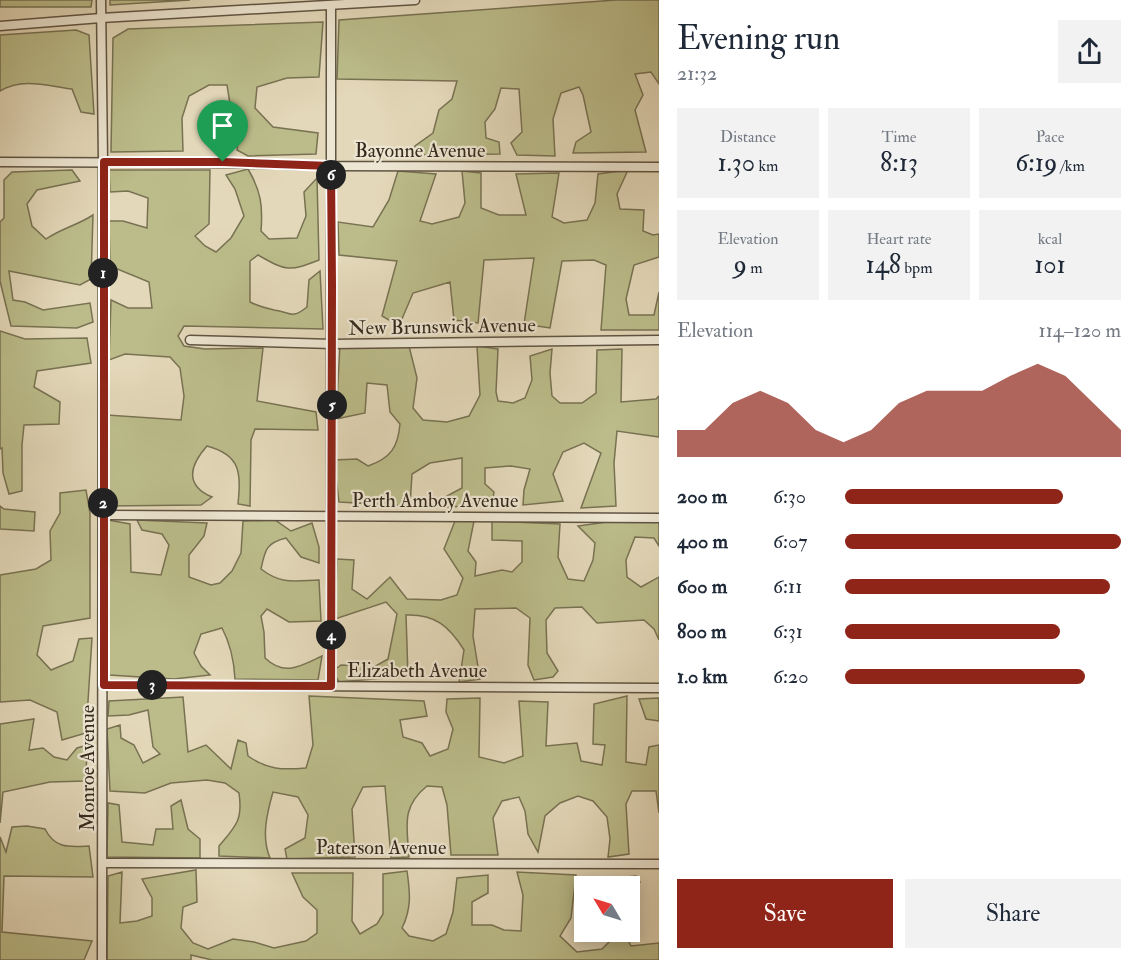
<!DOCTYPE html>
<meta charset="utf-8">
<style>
body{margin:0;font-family:"IM FELL Double Pica",serif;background:#f2f2f3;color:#1f2937;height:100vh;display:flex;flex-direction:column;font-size:22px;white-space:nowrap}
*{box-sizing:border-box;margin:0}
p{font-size:20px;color:#747a83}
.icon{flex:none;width:33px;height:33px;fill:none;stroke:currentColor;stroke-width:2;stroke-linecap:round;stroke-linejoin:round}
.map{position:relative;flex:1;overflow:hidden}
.drawer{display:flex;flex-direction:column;background:#fff;width:480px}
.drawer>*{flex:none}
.needle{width:39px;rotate:308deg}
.controls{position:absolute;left:574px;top:876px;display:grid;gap:12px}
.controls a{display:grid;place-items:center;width:66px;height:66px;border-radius:0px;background:#fff;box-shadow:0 3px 15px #0003;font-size:30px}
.pin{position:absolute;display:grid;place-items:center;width:51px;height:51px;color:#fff;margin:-62px -26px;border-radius:50% 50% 50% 0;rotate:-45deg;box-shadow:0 0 6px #0007}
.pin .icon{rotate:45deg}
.km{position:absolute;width:30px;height:30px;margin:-15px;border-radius:50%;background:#222;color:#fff;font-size:16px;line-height:30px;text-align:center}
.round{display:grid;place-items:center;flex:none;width:63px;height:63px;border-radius:0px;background:#f2f2f3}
.summary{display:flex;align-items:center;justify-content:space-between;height:102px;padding:0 18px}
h1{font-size:33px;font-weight:600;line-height:45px}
.stats{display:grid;grid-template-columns:repeat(3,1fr);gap:9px;height:102px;padding:6px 18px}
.stats div{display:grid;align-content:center;border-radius:0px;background:#f2f2f3;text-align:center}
.stats b{font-size:26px;font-weight:600}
.stats small{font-size:16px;font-weight:400}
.stats p{font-size:16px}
.chart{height:168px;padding:12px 18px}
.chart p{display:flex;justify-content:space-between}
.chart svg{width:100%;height:108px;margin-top:6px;fill:#8f2418;opacity:.7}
.primary-button{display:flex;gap:12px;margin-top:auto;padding:12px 18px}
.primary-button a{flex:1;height:69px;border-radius:0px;background:#8f2418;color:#fff;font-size:24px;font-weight:600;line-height:69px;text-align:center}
.primary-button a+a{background:#f2f2f3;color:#1f2937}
ul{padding:0 18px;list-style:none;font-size:20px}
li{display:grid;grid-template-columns:96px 72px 1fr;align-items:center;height:45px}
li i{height:15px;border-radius:8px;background:#8f2418}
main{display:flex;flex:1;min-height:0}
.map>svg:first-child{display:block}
</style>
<main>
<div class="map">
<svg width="659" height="960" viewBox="0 0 659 960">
<rect width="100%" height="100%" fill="#e3d8b9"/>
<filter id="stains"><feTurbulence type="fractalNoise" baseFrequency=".00333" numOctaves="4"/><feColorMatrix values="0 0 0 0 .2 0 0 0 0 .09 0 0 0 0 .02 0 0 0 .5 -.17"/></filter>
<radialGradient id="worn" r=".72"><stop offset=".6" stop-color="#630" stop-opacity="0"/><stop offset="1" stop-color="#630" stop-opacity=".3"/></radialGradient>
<!-- green -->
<g fill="#bbbc8a" stroke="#787253" stroke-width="1.5">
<polygon points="0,0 92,0 91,7 0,7"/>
<polygon points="110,0 190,0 110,5"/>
<polygon points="616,0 659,0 659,84 651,72 635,74 643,95 635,110 646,152 573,153 576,142 591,132 583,95 579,87 561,93 553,119 555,156 517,155 511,143 522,132 519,89 501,88 495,109 485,122 486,138 499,142 500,154 413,155 415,146 433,133 439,110 452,99 457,81 337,79 339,20"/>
<polygon points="323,22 319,77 287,78 257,87 255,108 273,127 318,133 316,154 248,156 237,150 241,124 230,104 227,85 209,85 189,96 182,118 183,151 111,152 113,38 128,29"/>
<path d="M76,30L89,35L94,114L81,112L72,89C48,86 22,77 0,91V35Z"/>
<path d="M248,169C261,191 263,206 261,231L269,239L297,238L306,216L304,192L317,178L319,260C289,272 286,271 258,255L250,261V302C258,306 265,308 274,310C291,312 291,320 307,307L309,280L320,271L323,329L184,326L178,336L184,346L205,349L263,348L257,401L316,412L318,430L255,429L251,440L250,506L238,504C241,473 241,455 207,446C190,465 184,485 212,497L201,505L107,506V415L181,420L184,396L180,368L170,357L125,354L109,360L111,300L128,308H152L149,282L110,266L109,221H123L147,228L148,198L128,191L110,192L109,170H210L209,224L195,236L205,246L216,252L231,238L244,216L235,189L226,175Z"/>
<path d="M72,170L80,181L37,190L27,204L32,226L46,239C62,228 76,226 93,215L91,279L80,285L9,271L13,300L25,302L43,310L90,303L93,322L77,328L11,326L0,281V222L4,218V180L12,172Z"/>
<polygon points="628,170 617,194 620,209 644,210 643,231 653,235 659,234 659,257 634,265 626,299 629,315 654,315 659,292 659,330 601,330 606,265 594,260 562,261 550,328 524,324 534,258 484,260 478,323 454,320 450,282 413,293 399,326 382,316 397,261 339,255 338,222 373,227 389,200 398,171 436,174 420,221 432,224 459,217 465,203 462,171 481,173 481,208 499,215 526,215 516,174 559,173 552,217 564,223 587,220 595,203 598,174"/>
<polygon points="0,331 25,339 87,338 91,363 37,371 34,387 60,402 59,424 24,425 22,445 22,491 9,494 3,473 2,448 0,449"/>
<path d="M340,345L409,346L417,378L413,408L423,420L447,422L469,416L480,395L477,346L498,349L496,392L498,401L513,403L525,398L532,380L530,356L552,349L550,373L552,396L560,403H582L596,393L597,350L622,349L621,402L656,399L659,396V437L617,431L614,463L616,506L581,508L601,453L584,443L563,452L553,474L563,501L523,505L524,490L530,469L511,466L485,468V484L494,492L492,505L446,507L447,496L462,488V458L430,463L412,474L410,506L339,502L334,460L357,459L368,466C391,458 398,447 400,424L390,412L387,385L367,383L365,413L336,419Z"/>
<polygon points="86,490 90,513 90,618 43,626 37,655 51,670 73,661 79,639 92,638 86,733 62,740 57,712 30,700 0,702 0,575 36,569 51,560 50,531 60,513 60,493"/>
<polygon points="0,506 4,509 35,512 34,531 0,529"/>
<path d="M108,520L130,524L131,572L161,575L169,545L162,534L142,530L137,520L207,523L204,536L189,555V577L211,585L220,583L232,571L241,553L243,521L275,520L291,531L312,523L319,547V563L301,557L286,538C266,543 265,550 261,569C282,585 294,581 319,580L321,621L289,622L267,609L261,616L264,632L265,658C285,677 301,666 322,656L318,680L235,679C234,660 231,645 222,628L201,634L194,653L201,666L210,675L174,679L109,675Z"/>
<path d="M455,521H474L468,551L476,562L475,576L502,570L512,572L522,562V541L492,540V521L560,524L558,557L568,579L584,581L593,560L595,543L578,526L607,522H659V546L654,538L635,537L626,560L627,577L641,587L659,577V640L654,629L644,620L597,623L582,607L555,608L546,620L547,653L558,671L553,677L534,680L528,665L530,618L516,608L475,609L473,636L480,679L459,682L464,650C449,626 435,614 406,615L408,676L339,682L333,671L341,665L374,667L388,659L397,614L386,602L335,619L337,559L354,560L352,589L367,599L390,577L407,599L441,600L457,595L463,578L444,549Z"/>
<path d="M309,696L424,701L427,716L400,720L403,737L422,743L430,756L448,749L453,729L446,712L447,699L480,698L479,757L504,763L523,756L519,701L548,702L546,746L577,743L581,761L602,765L605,745L593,744L594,704L627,696L626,762L646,765L649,747L659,745V813L656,791H632L626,804L629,854L608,857L610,839L607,817L593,801L578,796L560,803L545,816L538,852L528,834L525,811L519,797L502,801L493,818L498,855H451L447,805L442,787L427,786C401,807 407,826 409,857L391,858L385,786L363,787L352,809L355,857L287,859L285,849L305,838L308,815L298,797L273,792C267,813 261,837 270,858L219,856V846C236,826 243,820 239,793L225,783L207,780L171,783L145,793L110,791L107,729L120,725L121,738L134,745L143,763L160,754L153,747L148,710L129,715L108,716L109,701L183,697L188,752L206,745L231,769L238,740L246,743L248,756C268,770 282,770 306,768L313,745Z"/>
<polygon points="659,698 659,721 646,719 639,699"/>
<polygon points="34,719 29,750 43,748 54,757 67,760 77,748 88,745 85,781 50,782 3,792 0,823 0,724"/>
<polygon points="181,800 188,829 200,839 200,858 107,857 108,803 119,805 122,842 153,845 156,829 173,829 171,806"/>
<path d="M27,826L45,829C55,849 69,847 89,846L93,877L4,876L2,932L92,941L84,960H0V837L6,852L12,827Z"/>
<path d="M196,870L197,902L183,907L181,928L193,943L208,949L233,939L254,942L274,948L306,941L317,933V910L303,897L292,873H353L352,921L360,934L377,924L383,914V874L407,871C410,892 412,908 402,928L409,936L433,941L446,934L453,912L457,878L488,875V893L472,902V925H492L504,930L521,931L523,895L517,872L576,875L571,918L560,936L577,952L602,949L610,941L609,932H624L631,946L659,943V960H212L191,955V960H107L108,876L122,872L120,923L137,921L152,916V898L142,879Z"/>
<polygon points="636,876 640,882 630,888 630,886 607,886 607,879"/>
</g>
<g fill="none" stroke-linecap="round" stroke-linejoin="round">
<!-- minor casing -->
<g stroke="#605443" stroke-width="11">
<g id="minor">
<polyline points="101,0 103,162 102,960"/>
<polyline points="331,5 331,686"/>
<polyline points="0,26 101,18 415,0"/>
<polyline points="0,162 223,163 331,166 659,167"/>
<polyline points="190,340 332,344 659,340"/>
<polyline points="103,515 659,518"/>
<polyline points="104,685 659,688"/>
<polyline points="103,863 659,864"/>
</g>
</g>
<!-- minor -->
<use href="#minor" stroke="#ede6d2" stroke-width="8"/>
</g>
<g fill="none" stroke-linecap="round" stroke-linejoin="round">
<!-- route casing -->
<g stroke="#fff" stroke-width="12">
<polygon id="route" points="104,162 223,162 331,166 332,286 331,686 104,685"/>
</g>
<!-- route -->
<use href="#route" stroke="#8f2418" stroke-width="8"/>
</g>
<g text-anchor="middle" stroke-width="4.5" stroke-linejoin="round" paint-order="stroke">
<!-- street labels -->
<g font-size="20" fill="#34281c" stroke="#ede6d2">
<text x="420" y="157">Bayonne Avenue</text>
<text transform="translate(442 326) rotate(-1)" y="7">New Brunswick Avenue</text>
<text x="435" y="507">Perth Amboy Avenue</text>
<text x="417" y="677">Elizabeth Avenue</text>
<text transform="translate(87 768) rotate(-90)" y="7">Monroe Avenue</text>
<text x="381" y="854">Paterson Avenue</text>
</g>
</g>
<rect width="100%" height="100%" filter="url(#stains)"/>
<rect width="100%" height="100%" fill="url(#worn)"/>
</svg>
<div class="controls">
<a><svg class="needle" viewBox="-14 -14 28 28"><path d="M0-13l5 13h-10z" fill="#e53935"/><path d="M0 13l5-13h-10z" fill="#747a83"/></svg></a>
</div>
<div class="pin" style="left:223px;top:162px;background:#1e9e55"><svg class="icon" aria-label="arrive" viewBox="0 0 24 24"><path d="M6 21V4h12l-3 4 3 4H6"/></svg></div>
<b class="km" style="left:103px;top:273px">1</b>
<b class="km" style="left:103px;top:503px">2</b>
<b class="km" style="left:152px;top:685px">3</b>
<b class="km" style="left:331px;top:635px">4</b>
<b class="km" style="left:332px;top:405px">5</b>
<b class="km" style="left:331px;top:175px">6</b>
</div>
<section class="drawer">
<div class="summary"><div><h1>Evening run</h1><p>21:32</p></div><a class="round"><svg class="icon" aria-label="share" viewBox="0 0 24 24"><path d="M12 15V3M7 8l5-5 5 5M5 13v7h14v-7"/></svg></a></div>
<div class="stats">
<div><p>Distance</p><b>1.30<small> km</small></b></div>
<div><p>Time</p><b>8:13</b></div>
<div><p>Pace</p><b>6:19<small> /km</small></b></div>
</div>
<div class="stats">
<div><p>Elevation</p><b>9<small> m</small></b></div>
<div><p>Heart rate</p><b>148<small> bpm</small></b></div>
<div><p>kcal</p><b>101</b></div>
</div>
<div class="chart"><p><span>Elevation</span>114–120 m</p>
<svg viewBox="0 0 160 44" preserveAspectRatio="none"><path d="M0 44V33L10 33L20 22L30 17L40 22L50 33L60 38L70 33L80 22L90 17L100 17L110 17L120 11L130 6L140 11L150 22L160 33V44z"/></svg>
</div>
<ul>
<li><b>200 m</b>6:30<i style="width:79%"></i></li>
<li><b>400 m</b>6:07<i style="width:100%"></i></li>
<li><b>600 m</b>6:11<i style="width:96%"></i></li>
<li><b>800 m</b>6:31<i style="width:78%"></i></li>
<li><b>1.0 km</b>6:20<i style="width:87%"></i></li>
</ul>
<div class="primary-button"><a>Save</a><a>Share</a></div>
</section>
</main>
